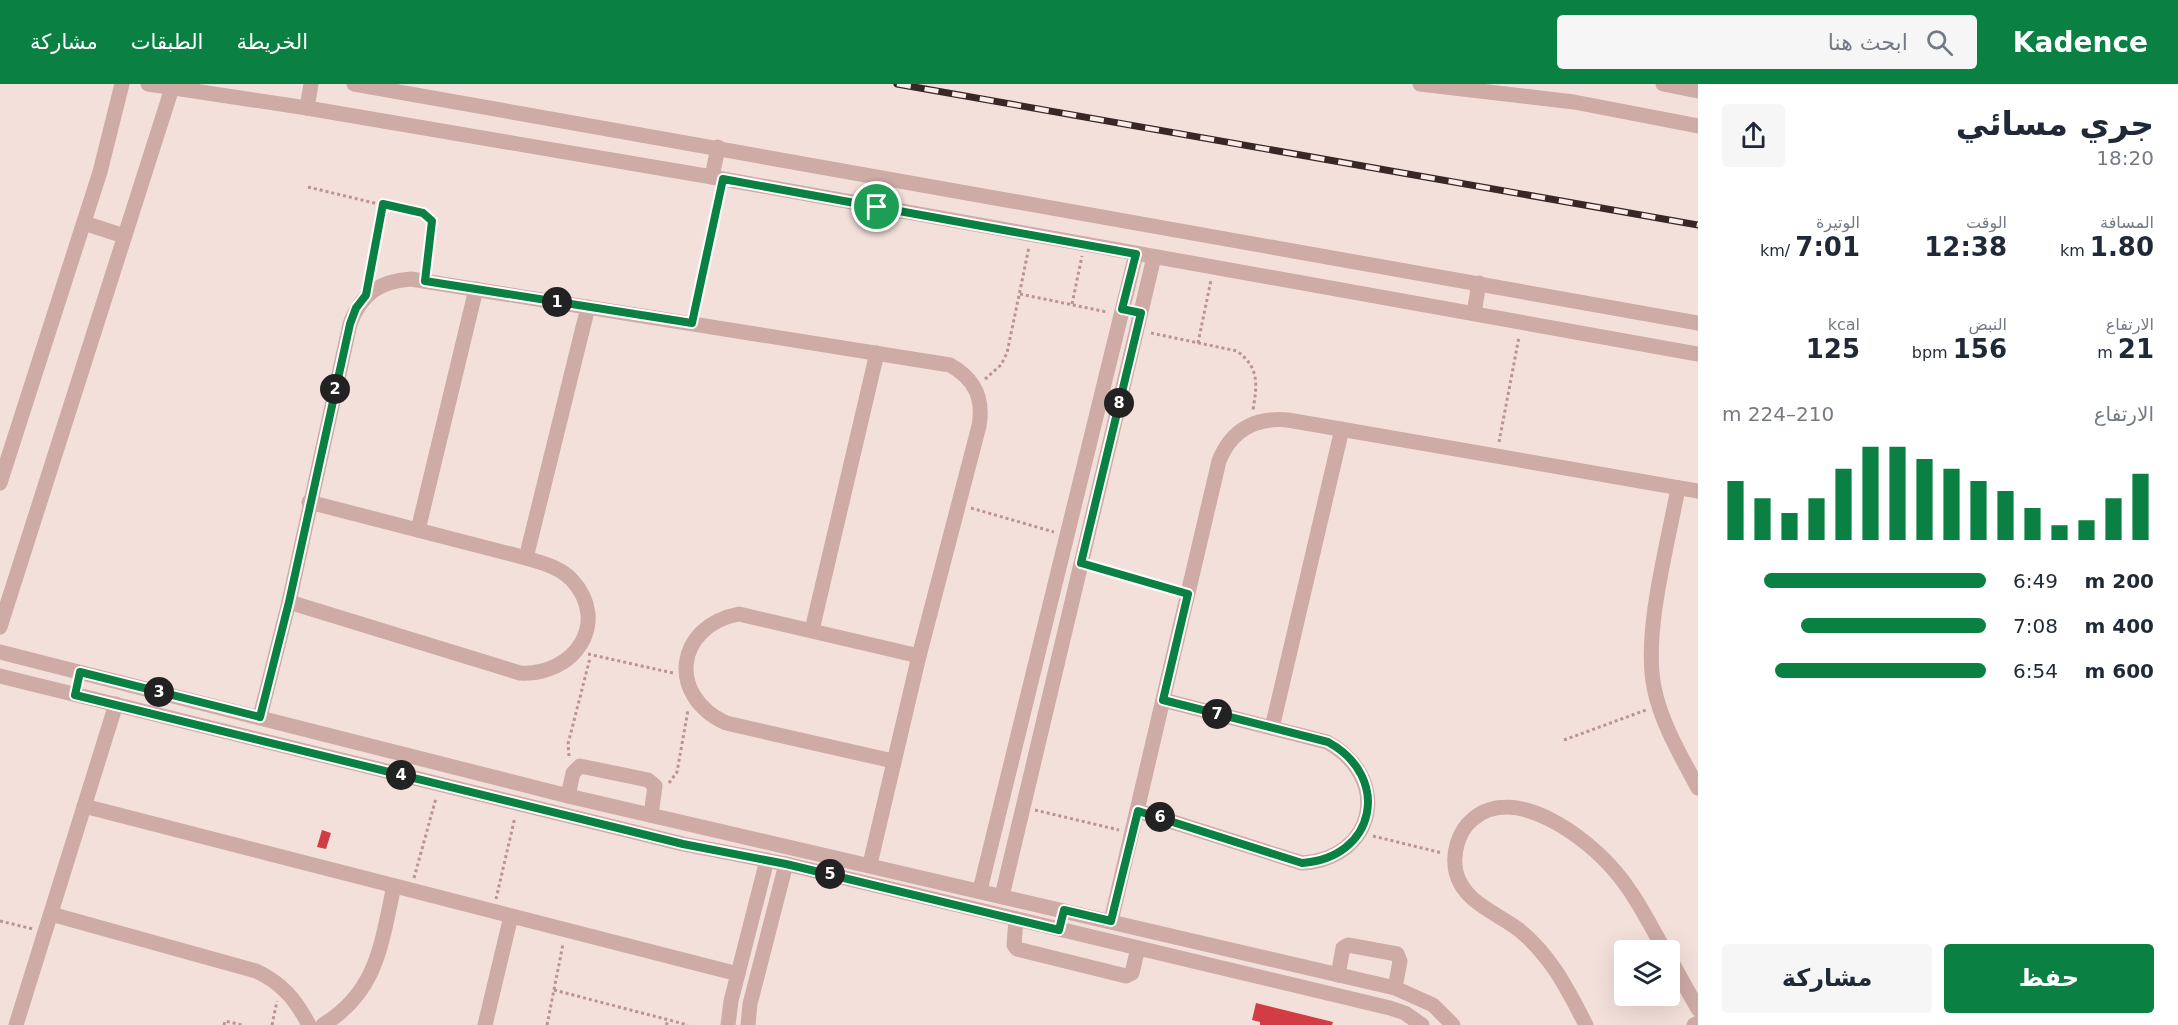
<!DOCTYPE html>
<html lang="ar">
<meta charset="utf-8">
<style>
body{margin:0;font-family:"DejaVu Sans","Noto Sans Arabic",sans-serif;background:#f6f6f7;color:#1f2937;direction:rtl;height:100vh;display:flex;flex-direction:column;font-size:22px;white-space:nowrap}
*{box-sizing:border-box;margin:0}
p{font-size:20px;color:#747a83}
.icon{flex:none;width:33px;height:33px;fill:none;stroke:currentColor;stroke-width:2;stroke-linecap:round;stroke-linejoin:round}
.map{position:relative;flex:1;overflow:hidden;direction:ltr}
.sheet{display:flex;flex-direction:column;background:#fff;width:480px}
.sheet>*{flex:none}
.tools{position:absolute;left:1614px;top:856px;display:grid;gap:12px}
.tools a{display:grid;place-items:center;width:66px;height:66px;border-radius:6px;background:#fff;box-shadow:0 6px 24px #0002;font-size:30px}
.pin{position:absolute;display:grid;place-items:center;width:51px;height:51px;color:#fff;margin:-26px;border:3px solid #fff;border-radius:50%;box-shadow:0 2px 6px #0007}
.km{position:absolute;width:30px;height:30px;margin:-15px;border-radius:50%;background:#222;color:#fff;font-size:16px;line-height:30px;text-align:center}
.round{display:grid;place-items:center;flex:none;width:63px;height:63px;border-radius:6px;background:#f6f6f7}
.overview{display:flex;align-items:center;justify-content:space-between;height:102px;padding:0 24px}
h1{font-size:33px;font-weight:700;line-height:45px}
.metrics{display:grid;grid-template-columns:repeat(3,1fr);gap:9px;height:102px;padding:6px 24px}
.metrics div{display:grid;align-content:center}
.metrics b{font-size:26px;font-weight:700}
.metrics small{font-size:16px;font-weight:400}
.metrics p{font-size:16px}
.chart{height:168px;padding:12px 24px}
.chart p{display:flex;justify-content:space-between}
.chart svg{width:100%;height:108px;margin-top:6px;stroke:#0b8043;stroke-width:6}
.cta{display:flex;gap:12px;margin-top:auto;padding:12px 24px}
.cta a{flex:1;height:69px;border-radius:6px;background:#0b8043;color:#fff;font-size:24px;font-weight:700;line-height:69px;text-align:center}
.cta a+a{background:#f6f6f7;color:#1f2937}
ul{padding:0 24px;list-style:none;font-size:20px}
li{display:grid;grid-template-columns:96px 72px 1fr;align-items:center;height:45px}
li i{height:15px;border-radius:8px;background:#0b8043}
header{display:flex;align-items:center;gap:36px;box-sizing:border-box;height:84px;padding:0 30px;background:#0b8043;color:#fff}
header strong{font-size:28px}
nav{display:flex;gap:33px;margin-inline-start:auto;font-size:21px}
.search{width:420px;height:54px;background:#f6f6f7;display:flex;align-items:center;gap:15px;box-sizing:border-box;padding:0 21px;border-radius:6px;color:#747a83;font-size:22px}
main{display:flex;flex:1;min-height:0}
.map>svg:first-child{display:block}
</style>
<header>
<strong>Kadence</strong>
<div class="search"><svg class="icon" aria-label="search" viewBox="0 0 24 24"><circle cx="10" cy="10" r="6"/><path d="M15 15l6 6"/></svg>ابحث هنا</div>
<nav><a>الخريطة</a><a>الطبقات</a><a>مشاركة</a></nav>
</header>
<main>
<section class="sheet">
<div class="overview"><div><h1>جري مسائي</h1><p>18:20</p></div><a class="round"><svg class="icon" aria-label="share" viewBox="0 0 24 24"><path d="M12 15V3M7 8l5-5 5 5M5 13v7h14v-7"/></svg></a></div>
<div class="metrics">
<div><p>المسافة</p><b>1.80<small> km</small></b></div>
<div><p>الوقت</p><b>12:38</b></div>
<div><p>الوتيرة</p><b>7:01<small> /km</small></b></div>
</div>
<div class="metrics">
<div><p>الارتفاع</p><b>21<small> m</small></b></div>
<div><p>النبض</p><b>156<small> bpm</small></b></div>
<div><p>kcal</p><b>125</b></div>
</div>
<div class="chart"><p><span>الارتفاع</span>210–224 m</p>
<svg viewBox="0 0 160 44" preserveAspectRatio="none"><path d="M5 44V20M15 44V27M25 44V33M35 44V27M45 44V15M55 44V6M65 44V6M75 44V11M85 44V15M95 44V20M105 44V24M115 44V31M125 44V38M135 44V36M145 44V27M155 44V17"/></svg>
</div>
<ul>
<li><b>200 m</b>6:49<i style="width:84%"></i></li>
<li><b>400 m</b>7:08<i style="width:70%"></i></li>
<li><b>600 m</b>6:54<i style="width:80%"></i></li>
</ul>
<div class="cta"><a>حفظ</a><a>مشاركة</a></div>
</section>
<div class="map">
<svg width="1698" height="941" viewBox="0 0 1698 941">
<rect width="100%" height="100%" fill="#f4e0db"/>
<!-- building -->
<g fill="#d13c45">
<polygon points="322,746 331,749 326,765 317,763"/>
<polygon points="1256,919 1333,938 1332,941 1260,941 1260,938 1252,936"/>
</g>
<g fill="none" stroke-linecap="round" stroke-linejoin="round">
<!-- path -->
<g stroke="#ba958f" stroke-width="3" stroke-dasharray="3 3" stroke-linecap="butt">
<polyline points="308,103 428,132 433,143 427,184"/>
<polyline points="369,192 383,120"/>
<polyline points="1020,210 1107,228"/>
<polyline points="1072,220 1082,172"/>
<polyline points="695,226 720,109"/>
<path d="M1151,249L1237,267C1260,284 1257,301 1253,326"/>
<polyline points="1198,259 1211,196"/>
<polyline points="985,295 1001,281 1007,269 1029,163"/>
<polyline points="1499,358 1519,253"/>
<polyline points="971,424 1054,448"/>
<polyline points="1094,483 1174,506"/>
<polyline points="588,570 673,589"/>
<polyline points="1564,656 1646,626"/>
<polyline points="569,672 568,660 590,574"/>
<polyline points="669,699 677,688 688,626"/>
<polyline points="1035,726 1119,746"/>
<polyline points="1373,752 1442,769"/>
<polyline points="414,794 436,714"/>
<polyline points="496,815 515,733"/>
<polyline points="0,837 33,845"/>
<polyline points="554,906 688,941"/>
<polyline points="224,941 225,937 242,941"/>
<polyline points="272,941 277,917"/>
<polyline points="547,941 563,860"/>
<polyline points="666,941 669,936"/>
</g>
<!-- minor -->
<g stroke="#ceaba5" stroke-width="15">
<polyline points="148,0 307,24 712,93 1698,270"/>
<polyline points="354,0 1698,239"/>
<polyline points="1420,0 1574,18 1698,42"/>
<polyline points="1663,0 1698,7"/>
<polyline points="307,24 311,0"/>
<polyline points="712,93 718,63"/>
<polyline points="84,139 124,152"/>
<polyline points="1474,229 1479,199"/>
<polyline points="0,399 100,88 122,0"/>
<path d="M1678,404C1668,460 1643,548 1654,603C1661,639 1681,672 1698,704"/>
<polyline points="418,446 476,205"/>
<polyline points="526,474 588,223"/>
<path d="M289,518L520,589C574,592 611,539 572,496C560,483 542,479 526,474L309,418"/>
<polyline points="0,543 172,4"/>
<polyline points="812,546 877,269"/>
<polyline points="0,568 568,712 1395,904 1433,921 1453,941"/>
<polyline points="0,592 683,760 786,780 1390,924 1405,929 1422,941"/>
<path d="M260,633L289,518L350,240C361,210 380,197 411,195L950,281C975,295 984,314 979,342L919,572L870,780"/>
<polyline points="1272,644 1342,345"/>
<path d="M893,677L726,639C667,612 675,542 739,530L919,572"/>
<polyline points="568,712 573,689 580,682 648,696 655,702 651,731"/>
<polyline points="84,722 738,890"/>
<path d="M1138,727L1302,779C1376,774 1392,694 1327,658L1163,616"/>
<polyline points="980,806 1136,170"/>
<polyline points="1002,812 1154,173"/>
<path d="M51,830L256,887C282,899 296,916 309,941"/>
<polyline points="1016,835 1014,861 1017,865 1126,892 1132,889 1138,864"/>
<path d="M1111,837L1219,377C1231,346 1255,333 1288,336L1698,407"/>
<polyline points="1670,875 1698,925"/>
<polyline points="1338,891 1343,864 1348,861 1397,870 1400,877 1395,904"/>
<polyline points="16,941 116,620"/>
<path d="M323,941C378,907 381,860 394,802"/>
<polyline points="485,941 511,832"/>
<polyline points="728,941 731,917 767,776"/>
<polyline points="748,941 750,920 786,780"/>
<path d="M1586,941C1568,906 1550,870 1518,845C1497,829 1463,818 1456,788C1452,770 1458,747 1473,735C1515,699 1587,754 1614,786C1635,810 1649,839 1665,867"/>
<polyline points="1694,941 1698,939"/>
</g>
<!-- rail casing -->
<g stroke="#392727" stroke-width="7">
<polyline id="rail" points="897,0 1698,141"/>
</g>
<!-- rail -->
<use href="#rail" stroke="#fbece8" stroke-width="4.5" stroke-dasharray="14" stroke-linecap="butt"/>
</g>
<g fill="none" stroke-linecap="round" stroke-linejoin="round">
<!-- route casing -->
<g stroke="#fff" stroke-width="12">
<path id="route" d="M723,95L1136,170L1122,225L1141,229L1081,479L1188,510L1163,616L1328,658C1392,693 1376,774 1302,779L1138,727L1111,837L1064,826L1059,846L786,780L683,760L75,611L80,588L260,633L289,518L350,240L356,224L366,211L383,120L423,129L432,137L425,197L692,239Z"/>
</g>
<!-- route -->
<use href="#route" stroke="#0b8043" stroke-width="8"/>
</g>
</svg>
<div class="tools">
<a><svg class="icon" aria-label="layers" viewBox="0 0 24 24"><path d="M12 4l9 5-9 5-9-5zM3 14l9 5 9-5"/></svg></a>
</div>
<div class="pin" style="left:877px;top:123px;background:#1e9e55"><svg class="icon" aria-label="arrive" viewBox="0 0 24 24"><path d="M6 21V4h12l-3 4 3 4H6"/></svg></div>
<b class="km" style="left:557px;top:218px">1</b>
<b class="km" style="left:335px;top:305px">2</b>
<b class="km" style="left:159px;top:608px">3</b>
<b class="km" style="left:401px;top:691px">4</b>
<b class="km" style="left:830px;top:790px">5</b>
<b class="km" style="left:1160px;top:733px">6</b>
<b class="km" style="left:1217px;top:630px">7</b>
<b class="km" style="left:1119px;top:319px">8</b>
</div>
</main>
